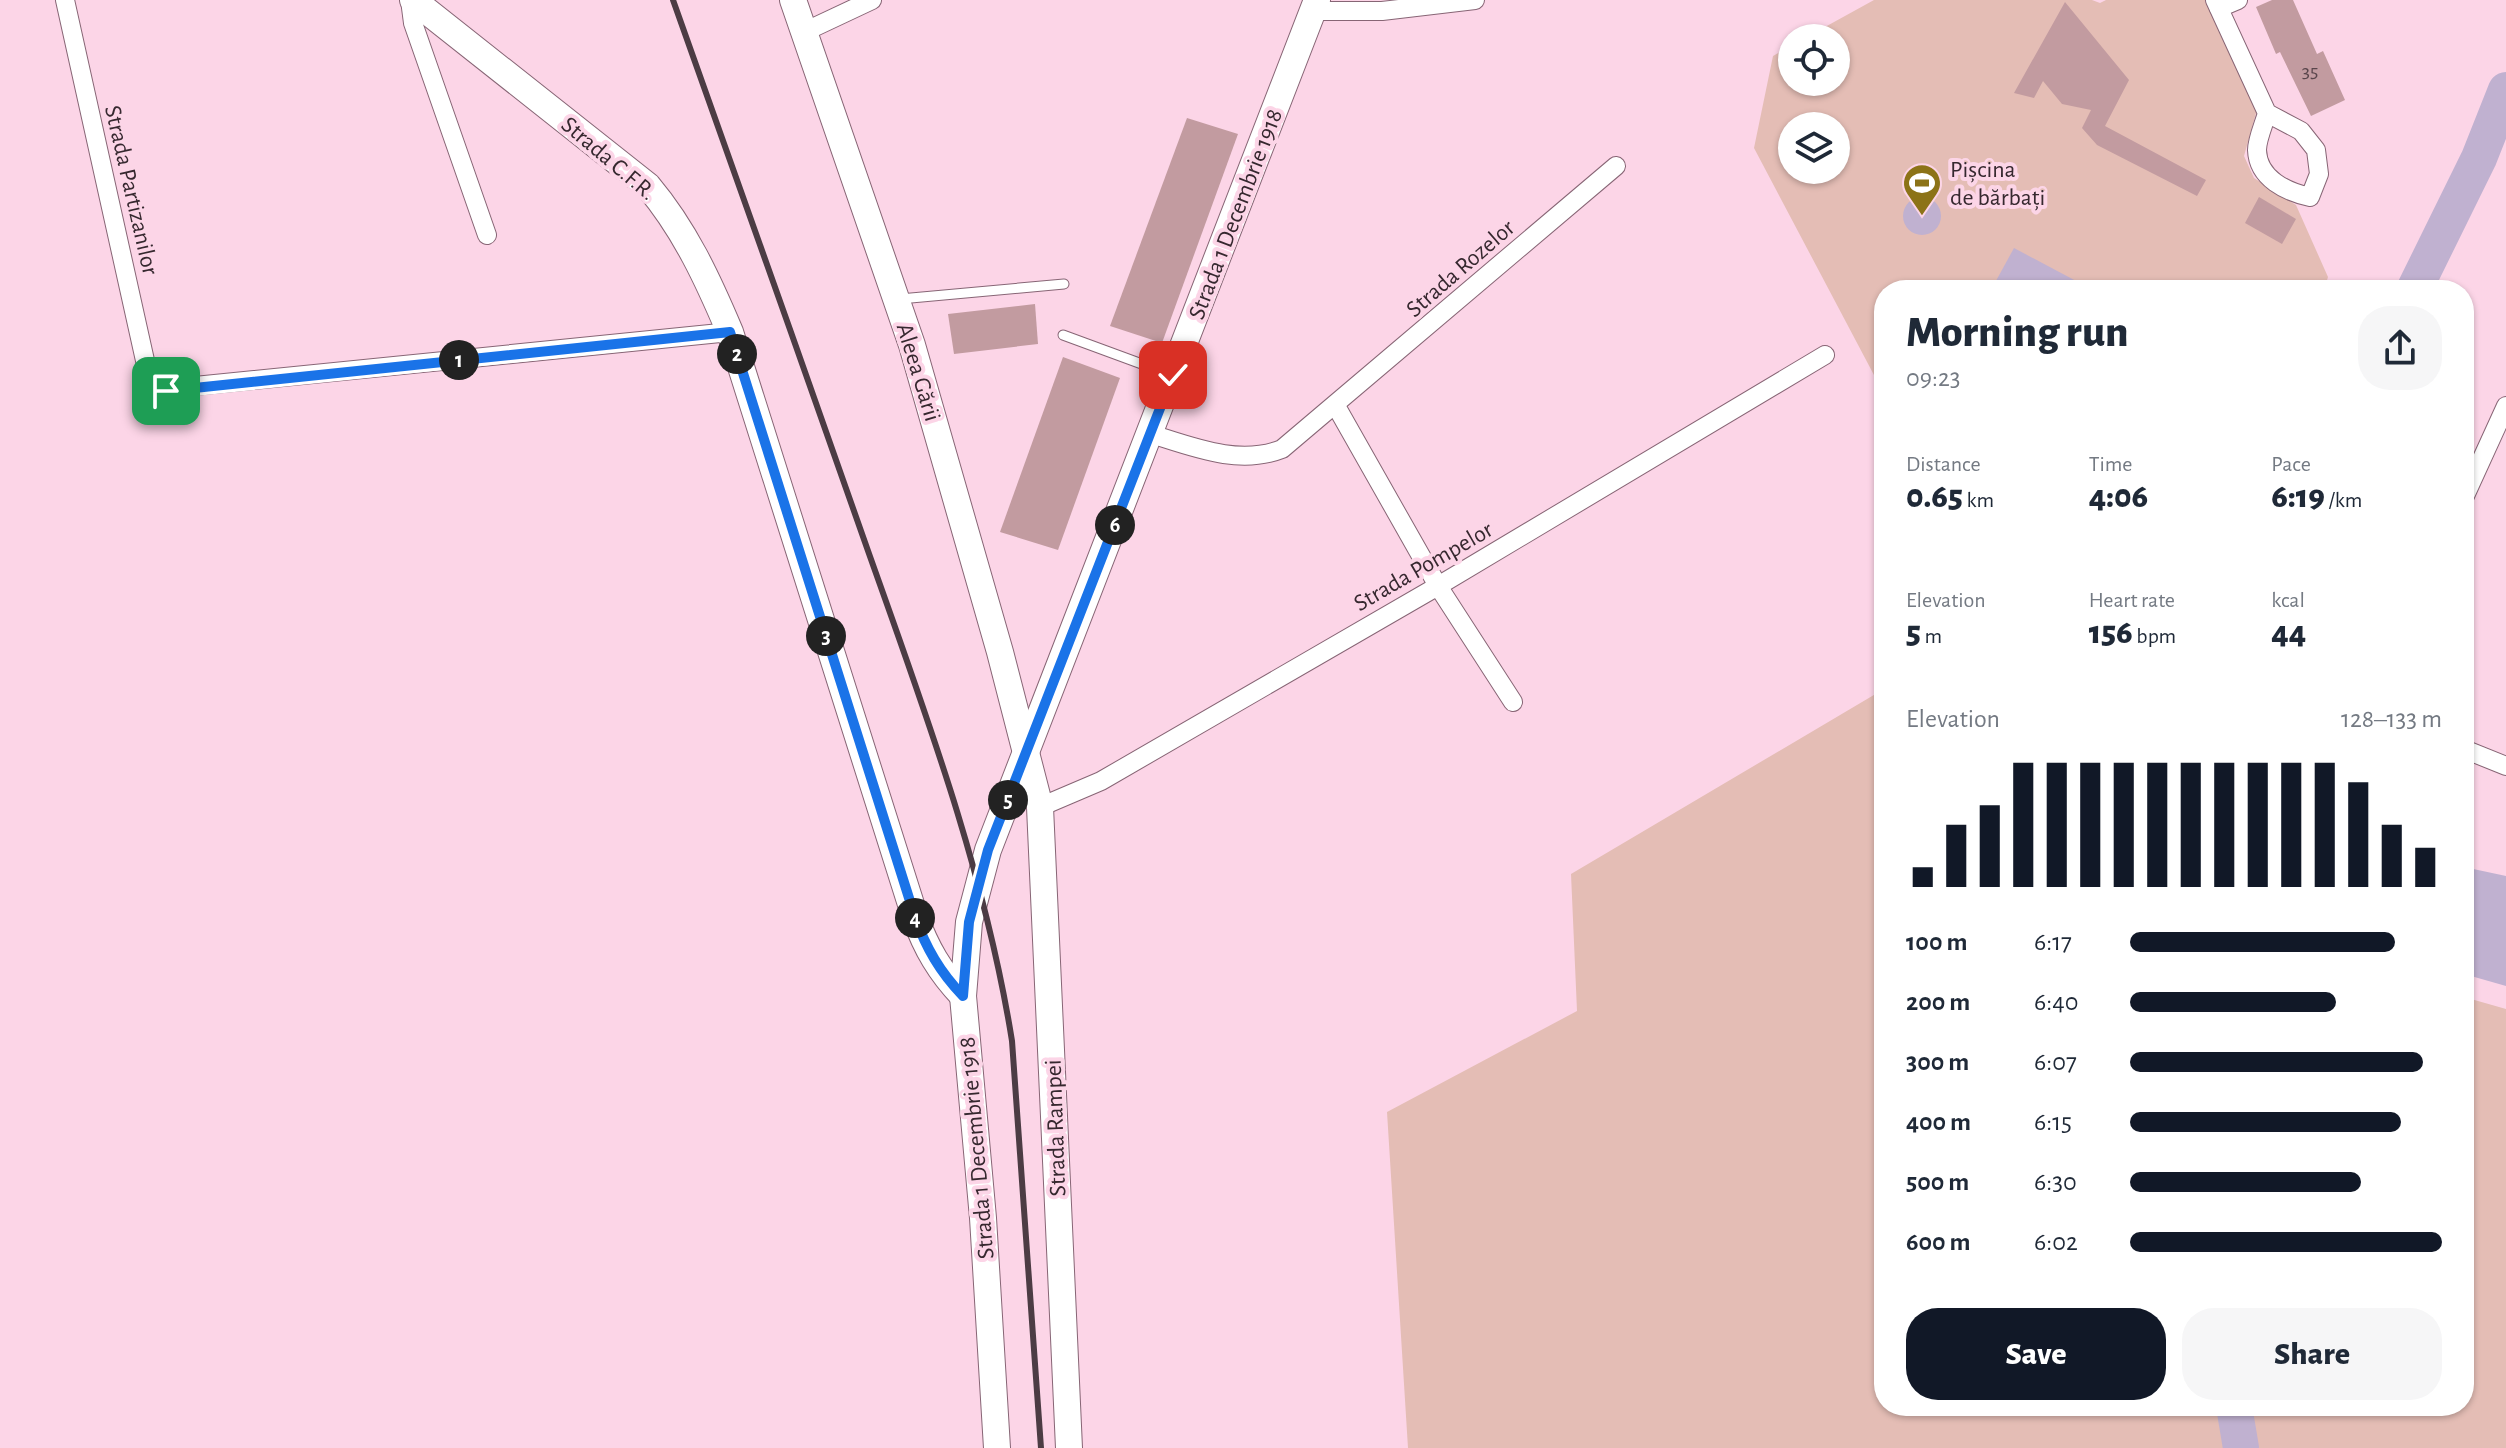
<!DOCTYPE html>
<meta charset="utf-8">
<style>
body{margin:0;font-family:"Alegreya Sans",sans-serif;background:#f6f6f7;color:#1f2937;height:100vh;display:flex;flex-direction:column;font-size:30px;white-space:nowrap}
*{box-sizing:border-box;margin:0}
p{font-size:26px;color:#747a83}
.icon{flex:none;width:44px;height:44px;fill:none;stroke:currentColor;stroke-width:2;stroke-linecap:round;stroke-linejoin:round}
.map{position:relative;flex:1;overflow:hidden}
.drawer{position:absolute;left:1874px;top:280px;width:600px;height:1136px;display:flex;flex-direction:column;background:#fff;border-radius:32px;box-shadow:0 2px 6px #0004}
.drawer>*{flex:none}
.fabs{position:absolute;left:1778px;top:24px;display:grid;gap:16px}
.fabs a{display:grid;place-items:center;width:72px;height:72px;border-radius:50%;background:#fff;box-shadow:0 2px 6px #0004;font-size:40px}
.pin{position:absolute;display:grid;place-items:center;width:68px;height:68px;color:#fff;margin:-34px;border-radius:16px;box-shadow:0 4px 12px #0006}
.km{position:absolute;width:40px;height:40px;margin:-20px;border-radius:50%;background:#222;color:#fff;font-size:22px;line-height:40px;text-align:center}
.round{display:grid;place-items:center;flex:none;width:84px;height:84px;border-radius:32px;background:#f6f6f7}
.headline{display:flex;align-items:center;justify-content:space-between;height:136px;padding:0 32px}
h1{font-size:44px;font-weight:800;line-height:60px}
.metrics{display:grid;grid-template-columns:repeat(3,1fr);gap:12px;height:136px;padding:8px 32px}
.metrics div{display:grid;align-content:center}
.metrics b{font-size:34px;font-weight:800}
.metrics small{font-size:22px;font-weight:400}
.metrics p{font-size:22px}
.chart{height:224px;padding:16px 32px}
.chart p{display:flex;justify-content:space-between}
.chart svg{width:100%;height:144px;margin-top:8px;stroke:#111827;stroke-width:6}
.button{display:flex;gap:16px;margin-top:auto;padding:16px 32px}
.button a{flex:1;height:92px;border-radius:32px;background:#111827;color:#fff;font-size:32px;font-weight:800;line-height:92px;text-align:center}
.button a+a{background:#f6f6f7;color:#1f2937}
ul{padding:0 32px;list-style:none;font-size:26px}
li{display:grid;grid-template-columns:128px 96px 1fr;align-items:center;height:60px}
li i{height:20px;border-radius:10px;background:#111827}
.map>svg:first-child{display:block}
</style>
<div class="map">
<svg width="2506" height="1448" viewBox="0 0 2506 1448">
<rect width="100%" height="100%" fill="#fcd5e7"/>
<!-- green -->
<g fill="#e4bdb5" fill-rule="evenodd">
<path d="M1874,0H2092L2100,3L2106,0H2215L2260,99L2244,156L2254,178L2296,205L2328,277L2324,290H1884V394L1754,148L1773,56L1792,45V82H1836V38H1805ZM1792,126H1836V170H1792Z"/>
<polygon points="1884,689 1884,1406 2464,1406 2464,997 2506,1009 2506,1448 1408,1448 1387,1112 1577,1011 1571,874"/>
</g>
<!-- water -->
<g fill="#c0b1d0">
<circle cx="1922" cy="216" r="19"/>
<polygon points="2014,248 2093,290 1991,290"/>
<polygon points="2464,867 2506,876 2506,986 2464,974"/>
</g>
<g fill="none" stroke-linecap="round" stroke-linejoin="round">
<!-- river -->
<g stroke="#c0b1d0" stroke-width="36">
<polyline points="2414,290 2479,158 2506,90"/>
<polyline points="2234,1406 2241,1448"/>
</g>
</g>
<!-- building -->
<g fill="#c29ba0">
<polygon points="2272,0 2293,0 2317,54 2323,51 2345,100 2311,116 2280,52 2276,54 2256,7"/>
<polygon points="2065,2 2129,80 2105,126 2206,180 2197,196 2097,145 2082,128 2091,110 2062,104 2043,81 2034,98 2014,93"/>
<polygon points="1187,118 1238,134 1162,343 1110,326"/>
<polygon points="2259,197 2296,219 2282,244 2245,223"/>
<polygon points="1035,304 1038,344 954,354 948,314"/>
<polygon points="1063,357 1120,378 1058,550 1000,532"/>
</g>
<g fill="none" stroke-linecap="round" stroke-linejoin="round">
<!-- lane casing -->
<g stroke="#876575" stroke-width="11">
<g id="lane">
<polyline points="900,299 1064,284"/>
<polyline points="1063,335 1169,374"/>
</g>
</g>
<!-- street casing -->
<g stroke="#876575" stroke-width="20">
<g id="street">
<polyline points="65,0 150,383 155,390 730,332"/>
<polyline points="410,0 413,23 487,235"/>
<path d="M2215,0L2267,113L2301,131L2316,150L2319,174L2310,197C2287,192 2258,179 2257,150C2257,139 2264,124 2267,113"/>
<polyline points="2219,8 2238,0"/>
<polyline points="1313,11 1382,11 1475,0"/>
<polyline points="804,32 872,0"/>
<polyline points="1336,406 1438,586 1513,702"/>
<path d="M1151,434C1193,447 1239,466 1282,449L1616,166"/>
<polyline points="2464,498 2506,406"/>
<polyline points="2464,749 2506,766"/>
<polyline points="1040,807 1101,781 1438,586 1825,355"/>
</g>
</g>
<!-- secondary casing -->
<g stroke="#876575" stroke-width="28">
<g id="secondary">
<path d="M413,0L648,186C685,230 708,280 730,332L915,917C926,948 940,972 963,996"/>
<polyline points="793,0 912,345 1000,652 1040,807 1069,1448"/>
<polyline points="997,1448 983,1218 963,996 969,922 988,850 1317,0"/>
</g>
</g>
<!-- lane -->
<use href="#lane" stroke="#fff" stroke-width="9"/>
<!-- street -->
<use href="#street" stroke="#fff" stroke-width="18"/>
<!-- secondary -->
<use href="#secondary" stroke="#fff" stroke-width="26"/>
<!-- rail -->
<path stroke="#4c3c44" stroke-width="6" d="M673,0C738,183 803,365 867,548C924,709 985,871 1012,1041L1041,1448"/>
</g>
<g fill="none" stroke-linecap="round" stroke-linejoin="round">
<!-- route casing -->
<g stroke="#fff" stroke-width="16">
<path id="route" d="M166,391L730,332L915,917C926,948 940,972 963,996L969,922L988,850L1173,375"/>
</g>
<!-- route -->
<use href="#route" stroke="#1a73e8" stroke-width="10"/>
</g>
<!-- icons -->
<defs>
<g id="stadium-pin" transform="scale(2)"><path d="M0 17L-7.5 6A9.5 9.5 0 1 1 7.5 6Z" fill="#8c7317" stroke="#fcd5e7"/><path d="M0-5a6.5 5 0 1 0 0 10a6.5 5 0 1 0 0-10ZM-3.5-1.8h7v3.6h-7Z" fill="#fff"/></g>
</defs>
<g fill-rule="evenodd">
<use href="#stadium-pin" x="1922" y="183"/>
</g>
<g text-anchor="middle" stroke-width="8" stroke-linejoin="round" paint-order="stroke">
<!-- number labels -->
<g font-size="20" fill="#59454b">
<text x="2310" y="77">35</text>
</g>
<!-- street labels -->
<g font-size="24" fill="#36282f" stroke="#fcd5e7">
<text transform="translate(609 158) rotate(40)" y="8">Strada C.F.R.</text>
<text transform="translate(132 190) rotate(77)" y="8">Strada Partizanilor</text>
<text transform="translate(1235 214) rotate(-69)" y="8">Strada 1 Decembrie 1918</text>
<text transform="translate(1460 268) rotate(-41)" y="8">Strada Rozelor</text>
<text transform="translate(919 372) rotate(73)" y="8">Aleea Gării</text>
<text transform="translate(1423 566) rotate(-30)" y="8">Strada Pompelor</text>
<text transform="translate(1055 1128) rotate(-92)" y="8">Strada Rampei</text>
<text transform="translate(976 1148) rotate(-95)" y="8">Strada 1 Decembrie 1918</text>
</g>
<!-- poi labels -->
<g font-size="24" fill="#36282f" stroke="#fcd5e7" text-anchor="start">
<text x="1950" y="177">Pișcina<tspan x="1950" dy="28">de bărbați</tspan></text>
</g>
</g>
</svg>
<div class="fabs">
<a><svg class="icon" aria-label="locate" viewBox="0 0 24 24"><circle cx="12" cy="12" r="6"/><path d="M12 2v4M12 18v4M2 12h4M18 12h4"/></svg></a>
<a><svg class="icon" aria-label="layers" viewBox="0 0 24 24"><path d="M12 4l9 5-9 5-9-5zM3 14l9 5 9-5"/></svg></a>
</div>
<div class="pin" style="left:166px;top:391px;background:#1e9e55"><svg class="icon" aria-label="arrive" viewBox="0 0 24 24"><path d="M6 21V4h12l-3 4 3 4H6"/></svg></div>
<div class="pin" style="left:1173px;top:375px;background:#d93025"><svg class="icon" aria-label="check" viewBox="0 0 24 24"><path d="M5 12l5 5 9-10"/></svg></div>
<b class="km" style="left:459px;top:360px">1</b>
<b class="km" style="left:737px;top:354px">2</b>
<b class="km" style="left:826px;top:636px">3</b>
<b class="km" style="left:915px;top:918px">4</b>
<b class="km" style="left:1008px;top:800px">5</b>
<b class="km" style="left:1115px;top:525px">6</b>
<section class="drawer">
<div class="headline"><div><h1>Morning run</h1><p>09:23</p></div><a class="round"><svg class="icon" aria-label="share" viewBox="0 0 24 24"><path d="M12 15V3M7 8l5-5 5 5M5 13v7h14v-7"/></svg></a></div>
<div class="metrics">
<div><p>Distance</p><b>0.65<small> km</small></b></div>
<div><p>Time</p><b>4:06</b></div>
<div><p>Pace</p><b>6:19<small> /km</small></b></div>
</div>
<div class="metrics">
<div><p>Elevation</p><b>5<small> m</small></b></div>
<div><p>Heart rate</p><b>156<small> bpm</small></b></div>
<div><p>kcal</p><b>44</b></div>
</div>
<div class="chart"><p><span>Elevation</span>128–133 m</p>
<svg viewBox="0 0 160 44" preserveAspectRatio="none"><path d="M5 44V38M15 44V25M25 44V19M35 44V6M45 44V6M55 44V6M65 44V6M75 44V6M85 44V6M95 44V6M105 44V6M115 44V6M125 44V6M135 44V12M145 44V25M155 44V32"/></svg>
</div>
<ul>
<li><b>100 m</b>6:17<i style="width:85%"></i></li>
<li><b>200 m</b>6:40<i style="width:66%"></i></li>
<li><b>300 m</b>6:07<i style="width:94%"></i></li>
<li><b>400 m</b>6:15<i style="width:87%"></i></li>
<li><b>500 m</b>6:30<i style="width:74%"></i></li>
<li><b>600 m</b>6:02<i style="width:100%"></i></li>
</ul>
<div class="button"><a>Save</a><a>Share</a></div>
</section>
</div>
